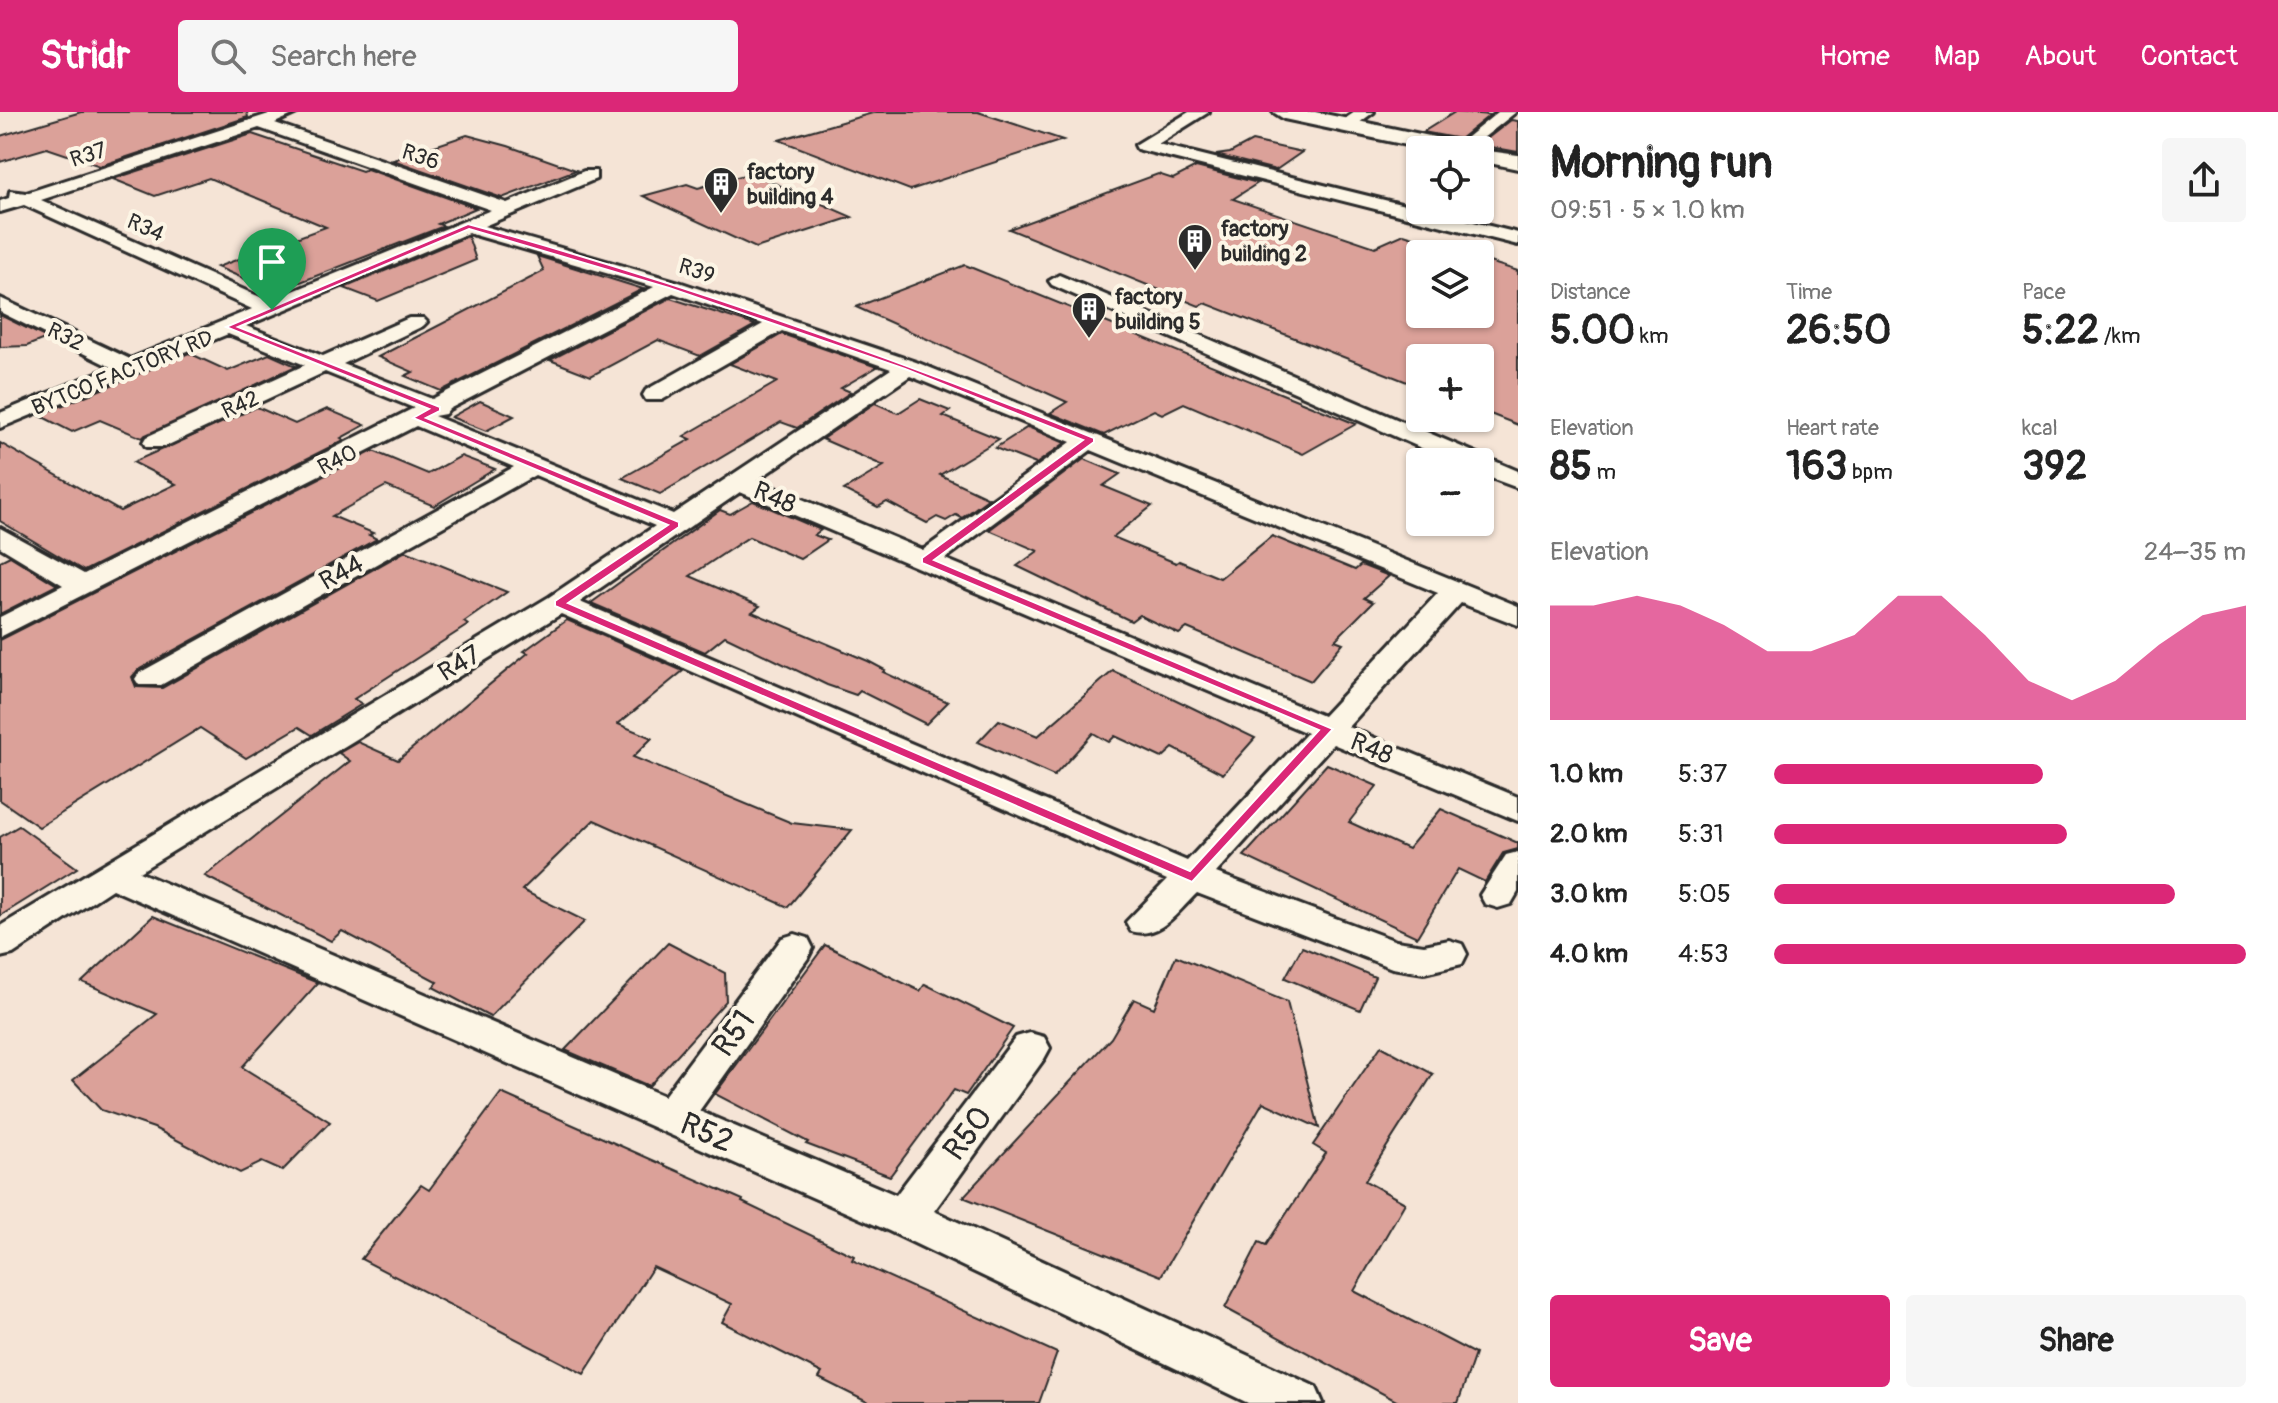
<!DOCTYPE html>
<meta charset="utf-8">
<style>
body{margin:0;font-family:Pangolin,sans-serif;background:#f6f6f6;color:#222;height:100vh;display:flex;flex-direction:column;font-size:30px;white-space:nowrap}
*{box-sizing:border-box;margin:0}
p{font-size:26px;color:#767676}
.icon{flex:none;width:44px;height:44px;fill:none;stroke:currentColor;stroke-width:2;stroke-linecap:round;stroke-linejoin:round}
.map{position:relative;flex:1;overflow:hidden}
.panel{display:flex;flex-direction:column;background:#fff;width:760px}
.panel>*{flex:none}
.fabs{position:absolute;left:1406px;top:24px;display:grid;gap:16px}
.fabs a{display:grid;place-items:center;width:88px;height:88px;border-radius:8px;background:#fff;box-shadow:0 2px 6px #0004;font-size:40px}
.pin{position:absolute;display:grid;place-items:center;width:68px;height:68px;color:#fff;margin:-82px -34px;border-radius:50% 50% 50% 0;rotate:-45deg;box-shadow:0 0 8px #0007}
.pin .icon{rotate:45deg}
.round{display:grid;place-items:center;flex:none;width:84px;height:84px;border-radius:8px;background:#f6f6f6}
.head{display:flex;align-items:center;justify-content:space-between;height:136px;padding:0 32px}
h1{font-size:44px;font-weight:700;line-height:60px}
.figures{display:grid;grid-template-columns:repeat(3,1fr);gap:12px;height:136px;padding:8px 32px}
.figures div{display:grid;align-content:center}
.figures b{font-size:40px;font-weight:700}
.figures small{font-size:22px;font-weight:400}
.figures p{font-size:22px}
.chart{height:224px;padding:16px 32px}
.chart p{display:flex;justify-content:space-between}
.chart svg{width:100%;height:144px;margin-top:8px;fill:#db2777;opacity:.7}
.action{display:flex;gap:16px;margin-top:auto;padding:16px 32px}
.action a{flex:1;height:92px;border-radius:8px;background:#db2777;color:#fff;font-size:32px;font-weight:700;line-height:92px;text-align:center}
.action a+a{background:#f6f6f6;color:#222}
ul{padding:0 32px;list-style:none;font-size:26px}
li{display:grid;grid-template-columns:128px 96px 1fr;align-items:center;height:60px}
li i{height:20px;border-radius:10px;background:#db2777}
header{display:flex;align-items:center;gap:48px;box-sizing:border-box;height:112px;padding:0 40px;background:#db2777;color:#fff}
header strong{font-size:38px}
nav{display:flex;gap:44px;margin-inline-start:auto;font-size:28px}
.search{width:560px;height:72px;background:#f6f6f6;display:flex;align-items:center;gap:20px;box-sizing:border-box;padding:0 28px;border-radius:8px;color:#767676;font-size:30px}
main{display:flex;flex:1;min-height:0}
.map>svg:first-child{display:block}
</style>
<header>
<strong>Stridr</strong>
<div class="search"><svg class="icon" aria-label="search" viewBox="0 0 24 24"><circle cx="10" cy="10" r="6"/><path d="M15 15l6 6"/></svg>Search here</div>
<nav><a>Home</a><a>Map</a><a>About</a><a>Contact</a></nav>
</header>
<main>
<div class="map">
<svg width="1518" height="1291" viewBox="0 0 1518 1291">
<rect width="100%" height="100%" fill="#f5e4d6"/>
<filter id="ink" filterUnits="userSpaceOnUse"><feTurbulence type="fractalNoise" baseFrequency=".0125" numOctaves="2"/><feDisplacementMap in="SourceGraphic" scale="16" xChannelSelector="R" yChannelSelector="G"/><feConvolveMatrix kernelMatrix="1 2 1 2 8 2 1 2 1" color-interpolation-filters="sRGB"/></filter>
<g filter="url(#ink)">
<!-- building -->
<g fill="#dba199" stroke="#2b2b2b" stroke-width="2">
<polygon points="81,0 247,0 248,5 100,54 47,36 0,50 0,24"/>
<polygon points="876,0 978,0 1063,28 910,78 779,28"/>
<polygon points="1455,0 1490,3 1460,27 1423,20"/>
<polygon points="1511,8 1518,9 1518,40 1479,33"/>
<polygon points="252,22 362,59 367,57 476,96 438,112 444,114 275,180 217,155 326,115 209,66 155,84 113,67"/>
<polygon points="467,23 508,34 576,58 502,86 393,48"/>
<polygon points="1252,29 1302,40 1276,58 1216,43 1230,41"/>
<polygon points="1196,55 1258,71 1233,87 1375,135 1404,122 1420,127 1420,202 1480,202 1480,147 1518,159 1518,313 1480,298 1480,246 1420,246 1420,275 1205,191 1199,194 1009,117 1158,62 1173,67"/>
<polygon points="751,61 852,105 756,136 643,84 687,72 698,76"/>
<polygon points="468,124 476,148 378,189 344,176"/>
<polygon points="537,144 643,177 441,279 405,264 413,260 378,245 544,159"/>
<polygon points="965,153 1356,312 1303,342 1184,291 1162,302 1154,298 1104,323 1050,301 1067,290 856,195"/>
<polygon points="670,186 755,213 700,244 658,228 591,264 550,248"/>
<polygon points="0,203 47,226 27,234 0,235"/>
<polygon points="782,222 877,255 841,276 851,280 797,316 781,310 660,382 622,366 691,327 684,324 777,270 730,252"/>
<polygon points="189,241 228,259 269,242 296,254 142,326 100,308 72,320 39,303"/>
<polygon points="920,287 950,299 943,304 999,327 940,363 989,386 962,406 956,403 946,409 937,405 927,411 887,390 878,395 844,378 884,354 822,327 875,291 898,301"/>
<polygon points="480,289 514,304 486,319 451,305"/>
<polygon points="257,295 295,312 327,297 365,313 341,326 344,328 84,459 0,409 0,331 120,399 176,372 133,350"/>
<polygon points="1028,315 1065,331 1036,352 995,336"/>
<polygon points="373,339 428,362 461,344 495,357 434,394 386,374 332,404 373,421 369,423 377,427 138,558 132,565 136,575 162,576 406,439 507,480 464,510 468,513 354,587 362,592 312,623 299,615 246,646 200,616 39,715 0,688 0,528"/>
<polygon points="1084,347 1120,362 1103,374 1152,394 1113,425 1176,451 1179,449 1220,466 1272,424 1355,458 1361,453 1389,464 1364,486 1373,490 1335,528 1343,531 1311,569 1187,516 1179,522 1139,503 1131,509 1017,454 1038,439 989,418"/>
<polygon points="753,389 821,418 814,423 828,428 800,447 749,425 690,464 760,494 752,500 868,549 885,558 883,560 948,590 926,612 860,579 856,583 827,573 725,524 705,540 591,491 720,398 730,402"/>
<polygon points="10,444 57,473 0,502 0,449"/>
<polygon points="567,508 683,559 618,612 652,626 633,645 792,711 852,718 788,795 594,708 522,778 585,809 490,905 433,875 438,870 342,819 331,829 205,764 350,649 339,641 358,630 398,648 528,541 524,539"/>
<polygon points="1113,559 1164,582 1255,626 1223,662 1173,636 1162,646 1115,624 1109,630 1093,621 1054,664 978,630 999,608 1038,624"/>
<polygon points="1327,652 1377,674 1349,710 1408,737 1441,697 1518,731 1518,737 1503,741 1485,770 1458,757 1417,825 1244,744"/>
<polygon points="19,714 77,756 0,804 0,725"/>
<polygon points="153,804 318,871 242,955 330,1010 282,1059 262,1050 240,1061 154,1016 101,998 73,968 157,902 82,870"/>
<polygon points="668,831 725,861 726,889 649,974 565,938"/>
<polygon points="825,833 920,879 925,872 1013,916 966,983 954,978 890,1064 806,1032 808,1030 715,982"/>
<polygon points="1302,835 1375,865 1360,898 1285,866"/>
<polygon points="1176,844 1287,890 1319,1016 1263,990 1161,1164 963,1085 1111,926 1134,887 1154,896"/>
<polygon points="1381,934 1433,962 1365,1069 1405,1091 1354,1179 1475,1242 1458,1291 1400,1291 1225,1196 1259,1130 1266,1133 1326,1041 1313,1033"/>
<polygon points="501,981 743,1088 742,1090 854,1144 852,1148 1057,1241 1039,1291 869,1291 819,1266 822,1261 722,1210 732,1192 653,1155 584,1262 361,1147 421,1073 429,1078"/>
</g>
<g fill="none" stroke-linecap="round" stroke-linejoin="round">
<!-- street casing -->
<g stroke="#2b2b2b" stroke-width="6">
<g id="street">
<path d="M275,0H299L275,11L507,91L584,59H596V67L484,114L679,170L916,250L1518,494V513L1461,491L1348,615L1518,685V709L1333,632L1216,761L1396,829L1424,833L1449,828L1462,832L1467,842L1462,852L1424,861L1392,856L1197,781C1178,799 1160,828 1131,819L1126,810L1167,768L561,502L139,760L664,984L782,826L795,822L808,826L813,836L808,846L699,999L896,1083L1016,925L1030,921L1044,925L1050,936L1044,947L934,1099L1316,1275L1323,1291H1248L889,1119L112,777L13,842L0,845V814L549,485L655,414L535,363L161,573H139L135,567L139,561L514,355L416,314L0,525V505L63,473L0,435V416L84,462L414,296L325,260L164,335H146L143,330L146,325L305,253L228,222L0,316V301L111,255L0,200V186L130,247L252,197L24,93L0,100V89L9,86L10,79L26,81ZM259,16L491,98L269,189L41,88ZM468,121L654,175L432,287L343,252L423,214L427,210L423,206H409L323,244L246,214ZM673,181L763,212L646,278L643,283L646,288H662L782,219L891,257L673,402L434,304L445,302L449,297ZM910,264L1071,330L923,438L757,368ZM1091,338L1438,481L1323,604L945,447ZM740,380L1307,621L1187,749L580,490Z"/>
<polygon points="1189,0 1209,0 1158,32 1518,121 1518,133 1137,37 1135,33"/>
<polygon points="1355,0 1374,0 1352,16 1340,16 1340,10"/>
<polygon points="1498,0 1516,0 1468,38 1451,38"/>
<polygon points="1059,163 1518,359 1518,376 1480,362 1480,350 1453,350 1052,173 1049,169"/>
<polygon points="1518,740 1518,780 1511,792 1498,796 1485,792 1480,783 1506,743"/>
</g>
</g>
<!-- secondary casing -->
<g stroke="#2b2b2b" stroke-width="6">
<polygon id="secondary" points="1273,0 1315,0 1463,31 1474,37 1518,43 1518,57 1480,49 1480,38 1430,38 1284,7"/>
</g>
<!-- street -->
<use href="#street" fill="#fcf5e5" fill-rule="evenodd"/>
<!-- secondary -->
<use href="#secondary" fill="#fcf5e5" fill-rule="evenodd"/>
</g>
</g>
<!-- route -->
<path fill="#db2777" stroke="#fff" stroke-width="2" fill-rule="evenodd" d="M468,112C682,170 889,244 1094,326V330L934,448L1333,617L1192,770L555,494V489L668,413L413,306L429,297L226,215ZM469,117L669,176L905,257L1083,328L922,446V451L1319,618L1190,759L568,491L679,415V410L426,306L440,299V295L238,215Z"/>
<!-- icons -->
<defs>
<g id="building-pin" transform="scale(1.8)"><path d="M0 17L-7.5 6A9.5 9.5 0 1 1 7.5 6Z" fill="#2b2b2b" stroke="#fcf5e5"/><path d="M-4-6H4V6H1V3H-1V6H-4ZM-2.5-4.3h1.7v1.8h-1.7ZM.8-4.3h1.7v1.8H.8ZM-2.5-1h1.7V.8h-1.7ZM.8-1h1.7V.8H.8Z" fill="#fff"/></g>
</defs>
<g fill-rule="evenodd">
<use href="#building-pin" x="721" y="72"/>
<use href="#building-pin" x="1195" y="129"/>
<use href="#building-pin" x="1089" y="197"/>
</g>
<g text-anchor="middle" stroke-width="8" stroke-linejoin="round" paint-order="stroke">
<!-- far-street labels -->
<g font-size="22" fill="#2b2b2b" stroke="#fcf5e5">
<text transform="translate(88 42) rotate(-18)" y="8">R37</text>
<text transform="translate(421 44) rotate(19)" y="8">R36</text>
<text transform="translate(146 115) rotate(24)" y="8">R34</text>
<text transform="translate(697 158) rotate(18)" y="8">R39</text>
<text transform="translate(66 224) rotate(26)" y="8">R32</text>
<text transform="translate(122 260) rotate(-22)" y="8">BYTCO FACTORY RD</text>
<text transform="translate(240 292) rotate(-24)" y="8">R42</text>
<text transform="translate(337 347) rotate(-27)" y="8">R40</text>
</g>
<!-- far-poi labels -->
<g font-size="22" font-weight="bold" fill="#2b2b2b" stroke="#fcf5e5" text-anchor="start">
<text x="747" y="67">factory<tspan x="747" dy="25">building 4</tspan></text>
<text x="1221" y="124">factory<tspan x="1221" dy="25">building 2</tspan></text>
<text x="1115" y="192">factory<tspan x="1115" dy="25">building 5</tspan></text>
</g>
<!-- street labels -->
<g font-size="26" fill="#2b2b2b" stroke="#fcf5e5">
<text transform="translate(775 385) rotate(23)" y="9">R48</text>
<text transform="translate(341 460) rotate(-29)" y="9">R44</text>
<text transform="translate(459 551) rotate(-31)" y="9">R47</text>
<text transform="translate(1372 636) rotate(23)" y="9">R48</text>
</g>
<!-- near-street labels -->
<g font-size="32" fill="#2b2b2b" stroke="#fcf5e5">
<text transform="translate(733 921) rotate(-54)" y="11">R51</text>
<text transform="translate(707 1020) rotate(23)" y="11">R52</text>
<text transform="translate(967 1021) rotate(-53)" y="11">R50</text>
</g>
</g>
</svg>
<div class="fabs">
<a><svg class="icon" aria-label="locate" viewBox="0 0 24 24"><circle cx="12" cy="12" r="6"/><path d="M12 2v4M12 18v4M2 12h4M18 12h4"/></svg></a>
<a><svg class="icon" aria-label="layers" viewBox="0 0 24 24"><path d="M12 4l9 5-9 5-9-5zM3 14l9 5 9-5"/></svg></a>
<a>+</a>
<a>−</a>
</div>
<div class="pin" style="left:272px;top:198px;background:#1e9e55"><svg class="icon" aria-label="arrive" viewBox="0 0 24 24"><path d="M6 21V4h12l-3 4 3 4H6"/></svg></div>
</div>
<section class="panel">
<div class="head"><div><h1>Morning run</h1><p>09:51 · 5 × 1.0 km</p></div><a class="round"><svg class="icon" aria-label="share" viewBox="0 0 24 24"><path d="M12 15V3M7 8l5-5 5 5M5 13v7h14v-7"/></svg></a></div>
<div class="figures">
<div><p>Distance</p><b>5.00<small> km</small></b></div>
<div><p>Time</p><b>26:50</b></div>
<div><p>Pace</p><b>5:22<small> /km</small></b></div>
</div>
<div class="figures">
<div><p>Elevation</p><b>85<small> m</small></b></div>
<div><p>Heart rate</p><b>163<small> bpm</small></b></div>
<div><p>kcal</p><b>392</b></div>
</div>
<div class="chart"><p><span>Elevation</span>24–35 m</p>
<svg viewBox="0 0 160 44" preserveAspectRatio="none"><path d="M0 44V9L10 9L20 6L30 9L40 15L50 23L60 23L70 18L80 6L90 6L100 18L110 32L120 38L130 32L140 21L150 12L160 9V44z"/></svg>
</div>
<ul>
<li><b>1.0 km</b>5:37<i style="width:57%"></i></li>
<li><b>2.0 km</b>5:31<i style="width:62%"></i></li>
<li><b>3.0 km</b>5:05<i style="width:85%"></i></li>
<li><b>4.0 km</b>4:53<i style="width:100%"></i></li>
</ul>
<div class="action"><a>Save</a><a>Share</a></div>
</section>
</main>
